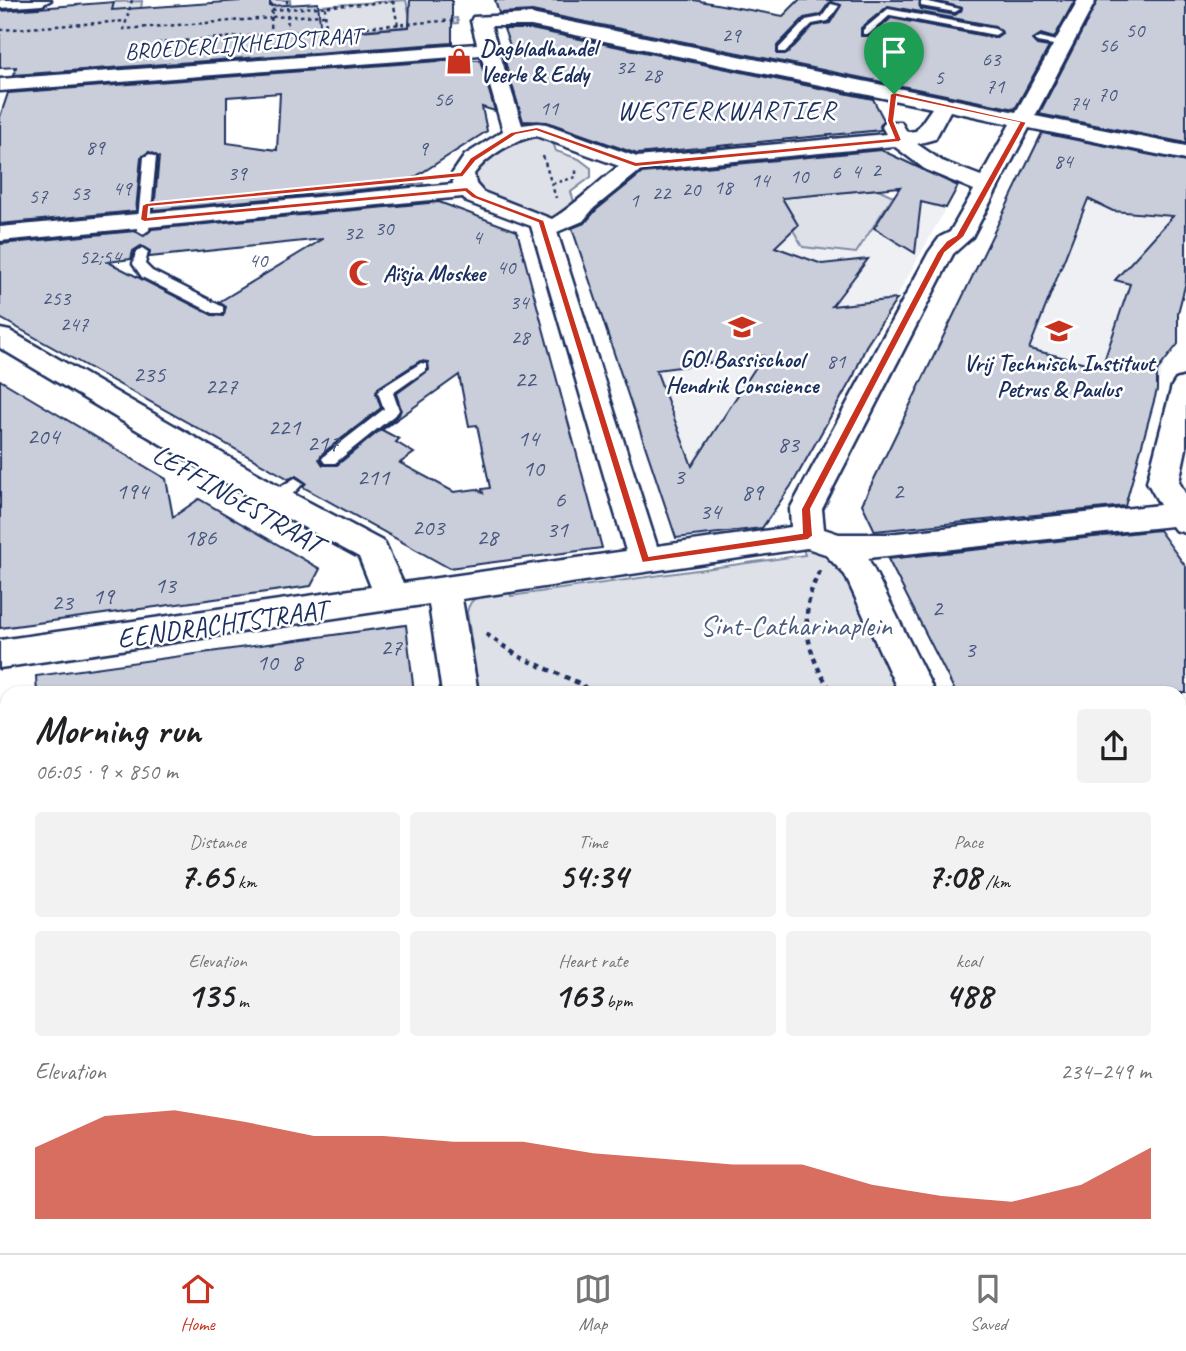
<!DOCTYPE html>
<meta charset="utf-8">
<style>
body{margin:0;font-family:Caveat,sans-serif;background:#f2f2f2;color:#202124;height:100vh;display:flex;flex-direction:column;font-size:26px;white-space:nowrap}
*{box-sizing:border-box;margin:0}
p{font-size:23px;color:#757577}
.icon{flex:none;width:38px;height:38px;fill:none;stroke:currentColor;stroke-width:2;stroke-linecap:round;stroke-linejoin:round}
.map{position:relative;flex:1;overflow:hidden}
.sheet{position:absolute;left:0px;top:686px;width:1186px;height:567px;display:flex;flex-direction:column;background:#fff;border-radius:21px 21px 0 0;box-shadow:0 2px 5px #0004}
.sheet>*{flex:none}
.pin{position:absolute;display:grid;place-items:center;width:60px;height:60px;color:#fff;margin:-72px -30px;border-radius:50% 50% 50% 0;rotate:-45deg;box-shadow:0 0 7px #0007}
.pin .icon{rotate:45deg}
.round{display:grid;place-items:center;flex:none;width:74px;height:74px;border-radius:7px;background:#f2f2f2}
.summary{display:flex;align-items:center;justify-content:space-between;height:119px;padding:0 35px}
h1{font-size:38px;font-weight:600;line-height:52px}
.metrics{display:grid;grid-template-columns:repeat(3,1fr);gap:10px;height:119px;padding:7px 35px}
.metrics div{display:grid;align-content:center;border-radius:7px;background:#f2f2f2;text-align:center}
.metrics b{font-size:35px;font-weight:600}
.metrics small{font-size:19px;font-weight:400}
.metrics p{font-size:19px}
.chart{height:196px;padding:14px 35px}
.chart p{display:flex;justify-content:space-between}
.chart svg{width:100%;height:126px;margin-top:7px;fill:#c8321e;opacity:.7}
.menu{display:flex;justify-content:space-around;align-items:center;height:98px;border-top:2px solid #e0e0e0;background:#fff;font-size:19px;color:#757577}
.menu a{display:grid;justify-items:center;gap:4px}
.menu .on{color:#c8321e}
.map>svg:first-child{display:block}
</style>
<div class="map">
<svg width="1186" height="1253" viewBox="0 0 1186 1253">
<rect width="100%" height="100%" fill="#fff"/>
<filter id="ink" filterUnits="userSpaceOnUse"><feTurbulence type="fractalNoise" baseFrequency=".0143" numOctaves="2"/><feDisplacementMap in="SourceGraphic" scale="14" xChannelSelector="R" yChannelSelector="G"/><feConvolveMatrix kernelMatrix="1 2 1 2 8 2 1 2 1" color-interpolation-filters="sRGB"/></filter>
<g filter="url(#ink)">
<!-- built -->
<g fill="#eff0f4">
<polygon points="1022,179 1186,200 1186,282 1157,388 1021,494"/>
<polygon points="878,189 893,196 946,208 854,374 729,456 652,467 570,226 590,211 602,215"/>
</g>
<!-- green -->
<g fill="#dee1e7" stroke="#7c88a2" stroke-width="2">
<polygon points="270,0 290,0 291,8 406,0 411,21 457,18 458,23 331,32 332,53 295,56 294,35 175,44 172,56 135,58 139,37 0,47 0,28 108,21 114,2 142,1 139,26 270,17"/>
<polygon points="525,133 551,137 556,151 579,159 591,168 591,177 571,192 576,208 554,218 487,196 474,186 473,172 478,165"/>
<polygon points="423,183 424,190 210,207 216,202"/>
<polygon points="878,189 893,196 856,253 803,247 793,230 798,225 782,198"/>
<path d="M803,549H818L839,560L902,693H479L467,612C471,591 492,592 509,589L511,596L805,555Z"/>
</g>
<!-- building -->
<g fill="#caceda" stroke="#1b2f5e" stroke-width="2" fill-rule="evenodd">
<polygon points="255,0 270,0 270,6 318,3 321,34 409,27 410,0 452,0 452,43 14,75 16,67 0,68 0,11 114,2 112,10"/>
<path d="M495,0H694L783,16L799,0H920L921,9L955,15L961,11L962,8L932,0H1075L1054,38L1041,34L1032,40L1037,45L1049,47L1015,109L532,11L499,13ZM830,2L841,5L830,23L813,26L787,54H777V46L804,18L820,15ZM888,6L995,26L1002,33L995,38L891,18L871,36H861V28Z"/>
<polygon points="1098,0 1186,0 1186,143 1039,114"/>
<polygon points="504,29 531,29 873,99 884,120 880,126 881,130 637,154 547,122 523,121 504,58 514,57"/>
<path d="M452,60H480L495,111L482,107L487,131L401,186L154,210L159,157L149,152L141,157L136,211L0,224V117L8,93ZM280,93L277,150L227,143V97Z"/>
<path d="M1042,133L1186,162V282L1178,313V344L1157,371V390L1125,506L875,531L862,504ZM1088,199L1113,211L1173,216L1115,280L1130,284L1102,367L1029,349Z"/>
<path d="M881,150L958,186L946,208L921,202L915,253L874,228L900,187L782,198L798,225L775,247L822,264L868,259L832,306L897,299L866,346L854,375L793,483L762,528L676,538L572,228L585,223L596,210L642,173ZM763,356L692,466L656,370Z"/>
<path d="M439,202L517,231L602,548L449,568L303,487L306,483L296,476L289,479L0,318V244L135,231L144,236L152,229ZM323,239L219,302L226,307L223,316L212,315L108,262L131,259L133,251L141,246L150,251L149,257ZM420,361L428,362L429,370L396,394L401,409L399,415L337,465H323L319,459L323,453L381,408L376,393L378,388ZM459,375L469,426L477,425L490,488L482,489L483,493L477,489L454,492L400,463L414,453L396,442L399,439L382,430Z"/>
<polygon points="0,380 166,479 173,517 199,499 320,569 311,586 0,628"/>
<polygon points="1159,530 1186,567 1186,693 956,693 888,559"/>
<polygon points="406,625 414,693 37,693 36,676"/>
</g>
<g fill="none" stroke-linecap="round" stroke-linejoin="round">
<!-- lane casing -->
<g stroke="#1b2f5e" stroke-width="5">
<g id="lane">
<polygon points="924,1 960,9 955,12 921,6 921,2"/>
<polygon points="831,4 839,6 828,21 812,24 785,52 779,52 779,48 806,20 822,17"/>
<polygon points="888,9 995,29 1000,32 995,35 890,15 869,34 863,34 863,30"/>
<polygon points="1040,37 1069,44 1064,47 1037,42 1035,40"/>
<polygon points="150,154 156,157 149,230 143,234 137,230 144,157"/>
<polygon points="142,248 148,252 145,264 152,271 223,307 223,313 213,313 142,277 133,264 136,252"/>
<polygon points="421,363 426,364 426,370 393,393 399,410 397,413 335,463 325,463 322,459 325,455 384,409 378,392 380,389"/>
<path d="M295,478L303,483C296,492 282,505 269,502L267,498L269,494Z"/>
</g>
</g>
<!-- street casing -->
<g stroke="#1b2f5e" stroke-width="5">
<g id="street">
<polygon points="0,0 51,0 42,5 0,8"/>
<path d="M1078,0H1096L1035,116L1186,146V160L1029,128L972,237L953,254L822,509L824,529L839,534H888L1160,505L1147,482L1172,386L1176,380L1186,377V449L1179,482L1186,495V533L1175,530L1172,526L868,558L935,693H899L845,575L825,554L807,548L462,599L478,693H442L429,604L0,668V640L371,587L359,557L264,506L0,348V329L10,331L286,490L384,542L403,583L626,551L531,226L467,202L463,197L0,241V227L453,184L452,174L465,155L503,131L481,55L0,91V79L477,44L471,21L473,17L531,14L1016,112ZM491,26H531L932,108L916,131L907,132L901,122H885L882,127L886,134L637,157L546,124L538,123L522,125ZM950,111L1010,124L981,176L942,161L917,144L935,139ZM536,136L619,166C598,182 573,207 552,219L483,192L476,184L474,174C488,155 514,140 536,136ZM894,146L926,170L974,190L950,232L940,237L929,252L790,509L791,527L657,546L557,232L583,221L594,208L641,170Z"/>
<polygon points="1186,865 1186,903 1180,905 1180,867"/>
<polygon points="1180,1003 1186,1006 1186,1053 1180,1050"/>
<polygon points="7,1064 7,1112 0,1113 0,1065"/>
<polygon points="399,1246 452,1246 449,1253 396,1253"/>
<polygon points="823,1246 875,1246 878,1253 826,1253"/>
</g>
</g>
<!-- path-far1 -->
<g stroke="#1b2f5e" stroke-width="2.5" stroke-dasharray="3.5 3.5" stroke-linecap="butt">
<polyline points="132,0 124,29 272,18"/>
<polyline points="287,0 288,33"/>
<polyline points="393,1 398,26"/>
<polyline points="325,7 326,30"/>
<polyline points="272,10 393,2"/>
<polyline points="272,17 325,15"/>
<polyline points="0,30 126,21"/>
<polyline points="271,35 272,0"/>
<polyline points="157,43 456,20"/>
<polyline points="543,156 556,198"/>
<polyline points="552,184 576,177 576,169"/>
</g>
<!-- path -->
<g stroke="#1b2f5e" stroke-width="4.5" stroke-dasharray="5 5" stroke-linecap="butt">
<path d="M820,571C797,612 806,656 833,693"/>
<polyline points="486,634 518,656 581,684 591,693"/>
</g>
<!-- lane -->
<use href="#lane" fill="#fff" fill-rule="evenodd"/>
<!-- street -->
<use href="#street" fill="#fff" fill-rule="evenodd"/>
</g>
</g>
<!-- route -->
<path fill="#c8321e" stroke="#fff" stroke-width="2" fill-rule="evenodd" d="M894,92L1027,122L964,237L945,253L811,509L813,536L808,540L642,563L538,223L472,198L465,192L144,222L140,220L142,205L146,203L460,172L470,158L511,132L537,127L636,162L894,138L887,121L890,94ZM897,97L1019,123L956,235L946,241L937,252L801,509L802,533L649,556L544,220L477,195L467,187L148,217L149,207L463,177L476,161L516,135L536,131L635,167L899,142L902,140L894,121Z"/>
<!-- icons -->
<defs>
<g id="shop-bare" transform="scale(2.1)"><path d="M-5-2.5h2.3a2.7 3.5 0 0 1 5.4 0H5L5.5 6h-11ZM-1.5-2.5h3a1.5 2.3 0 0 0-3 0Z" fill="#c8321e" stroke="#fff" stroke-width="2.5" paint-order="stroke"/></g>
<g id="mosque-bare" transform="scale(2.1)"><path d="M3.5-4.9A6 6 0 1 0 3.5 4.9A5 5 0 1 1 3.5-4.9Z" fill="#c8321e" stroke="#fff" stroke-width="2.5" paint-order="stroke"/></g>
<g id="school-bare" transform="scale(2.1)"><path d="M0-5L7-2L0 1L-7-2ZM-4 1L0 2.5L4 1V4Q0 6-4 4Z" fill="#c8321e" stroke="#fff" stroke-width="2.5" paint-order="stroke"/></g>
</defs>
<g fill-rule="evenodd">
<use href="#shop-bare" x="459" y="61"/>
<use href="#mosque-bare" x="362" y="273"/>
<use href="#school-bare" x="742" y="327"/>
<use href="#school-bare" x="1059" y="331"/>
</g>
<g text-anchor="middle" stroke-width="5" stroke-linejoin="round" paint-order="stroke">
<!-- far-number labels -->
<g font-size="21" fill="#47577d">
<text x="1135" y="37">50</text>
<text x="731" y="42">29</text>
<text x="1108" y="52">56</text>
<text x="991" y="66">63</text>
<text x="625" y="74">32</text>
<text x="652" y="82">28</text>
<text x="939" y="84">5</text>
<text x="995" y="93">71</text>
<text x="1107" y="101">70</text>
<text x="443" y="106">56</text>
<text x="1079" y="110">74</text>
<text x="549" y="115">11</text>
<text x="95" y="154">89</text>
<text x="423" y="155">9</text>
<text x="1063" y="168">84</text>
<text x="876" y="177">2</text>
<text x="856" y="178">4</text>
<text x="836" y="179">6</text>
<text x="237" y="180">39</text>
<text x="799" y="183">10</text>
<text x="760" y="187">14</text>
<text x="723" y="194">18</text>
<text x="122" y="195">49</text>
<text x="691" y="196">20</text>
<text x="80" y="200">53</text>
<text x="661" y="200">22</text>
<text x="38" y="203">57</text>
<text x="634" y="207">1</text>
<text x="384" y="235">30</text>
<text x="353" y="240">32</text>
<text x="477" y="244">4</text>
<text x="100" y="264">52;54</text>
<text x="258" y="267">40</text>
<text x="506" y="274">40</text>
<text x="56" y="305">253</text>
<text x="519" y="309">34</text>
<text x="74" y="331">247</text>
<text x="520" y="344">28</text>
<text x="836" y="368">81</text>
</g>
<!-- far-street labels -->
<g font-size="23" fill="#1b2f5e" stroke="#fff">
<text transform="translate(243 43) rotate(-4)" y="8">BROEDERLIJKHEIDSTRAAT</text>
</g>
<!-- far-poi labels -->
<g font-size="23" font-weight="bold" fill="#1b2f5e" stroke="#fff" text-anchor="start">
<text x="480" y="56">Dagbladhandel<tspan x="480" dy="26">Veerle &amp; Eddy</tspan></text>
<text x="383" y="281">Aïsja Moskee</text>
<text x="742" y="367" text-anchor="middle">GO! Bassischool<tspan x="742" dy="26">Hendrik Conscience</tspan></text>
<text x="1059" y="371" text-anchor="middle">Vrij Technisch Instituut<tspan x="1059" dy="26">Petrus &amp; Paulus</tspan></text>
</g>
<!-- number labels -->
<g font-size="24" fill="#47577d">
<text x="149" y="382">235</text>
<text x="525" y="387">22</text>
<text x="221" y="394">227</text>
<text x="284" y="435">221</text>
<text x="43" y="444">204</text>
<text x="528" y="446">14</text>
<text x="323" y="451">217</text>
<text x="788" y="452">83</text>
<text x="533" y="476">10</text>
<text x="679" y="484">3</text>
<text x="373" y="485">211</text>
<text x="132" y="499">194</text>
<text x="898" y="499">2</text>
<text x="752" y="500">89</text>
<text x="560" y="507">6</text>
<text x="710" y="519">34</text>
<text x="428" y="535">203</text>
<text x="557" y="537">31</text>
<text x="200" y="545">186</text>
<text x="487" y="545">28</text>
<text x="165" y="593">13</text>
<text x="103" y="604">19</text>
<text x="62" y="610">23</text>
<text x="937" y="616">2</text>
<text x="391" y="655">27</text>
<text x="970" y="657">3</text>
<text x="267" y="670">10</text>
<text x="297" y="670">8</text>
</g>
<!-- far-quarter labels -->
<g font-size="26" letter-spacing="2" fill="#1b2f5e" stroke="#fff">
<text x="727" y="119">WESTERKWARTIER</text>
</g>
<!-- street labels -->
<g font-size="28" fill="#1b2f5e" stroke="#fff">
<text transform="translate(238 498) rotate(30)" y="10">LEFFINGESTRAAT</text>
<text transform="translate(222 623) rotate(-8)" y="10">EENDRACHTSTRAAT</text>
</g>
<!-- park labels -->
<g font-size="28" fill="#4c5c80" stroke="#fff">
<text x="796" y="635">Sint-Catharinaplein</text>
</g>
</g>
</svg>
<div class="pin" style="left:894px;top:94px;background:#1e9e55"><svg class="icon" aria-label="arrive" viewBox="0 0 24 24"><path d="M6 21V4h12l-3 4 3 4H6"/></svg></div>
<section class="sheet">
<div class="summary"><div><h1>Morning run</h1><p>06:05 · 9 × 850 m</p></div><a class="round"><svg class="icon" aria-label="share" viewBox="0 0 24 24"><path d="M12 15V3M7 8l5-5 5 5M5 13v7h14v-7"/></svg></a></div>
<div class="metrics">
<div><p>Distance</p><b>7.65<small> km</small></b></div>
<div><p>Time</p><b>54:34</b></div>
<div><p>Pace</p><b>7:08<small> /km</small></b></div>
</div>
<div class="metrics">
<div><p>Elevation</p><b>135<small> m</small></b></div>
<div><p>Heart rate</p><b>163<small> bpm</small></b></div>
<div><p>kcal</p><b>488</b></div>
</div>
<div class="chart"><p><span>Elevation</span>234–249 m</p>
<svg viewBox="0 0 160 44" preserveAspectRatio="none"><path d="M0 44V19L10 8L20 6L30 10L40 15L50 15L60 17L70 17L80 21L90 23L100 25L110 25L120 32L130 36L140 38L150 32L160 19V44z"/></svg>
</div>
</section>
</div>
<nav class="menu">
<a class="on"><svg class="icon" aria-label="home" viewBox="0 0 24 24"><path d="M3 11l9-7 9 7M6 9v11h12V9"/></svg>Home</a>
<a><svg class="icon" aria-label="map" viewBox="0 0 24 24"><path d="M3 6l6-2 6 2 6-2v14l-6 2-6-2-6 2zM9 4v14M15 6v14"/></svg>Map</a>
<a><svg class="icon" aria-label="saved" viewBox="0 0 24 24"><path d="M7 4h10v16l-5-4-5 4z"/></svg>Saved</a>
</nav>
